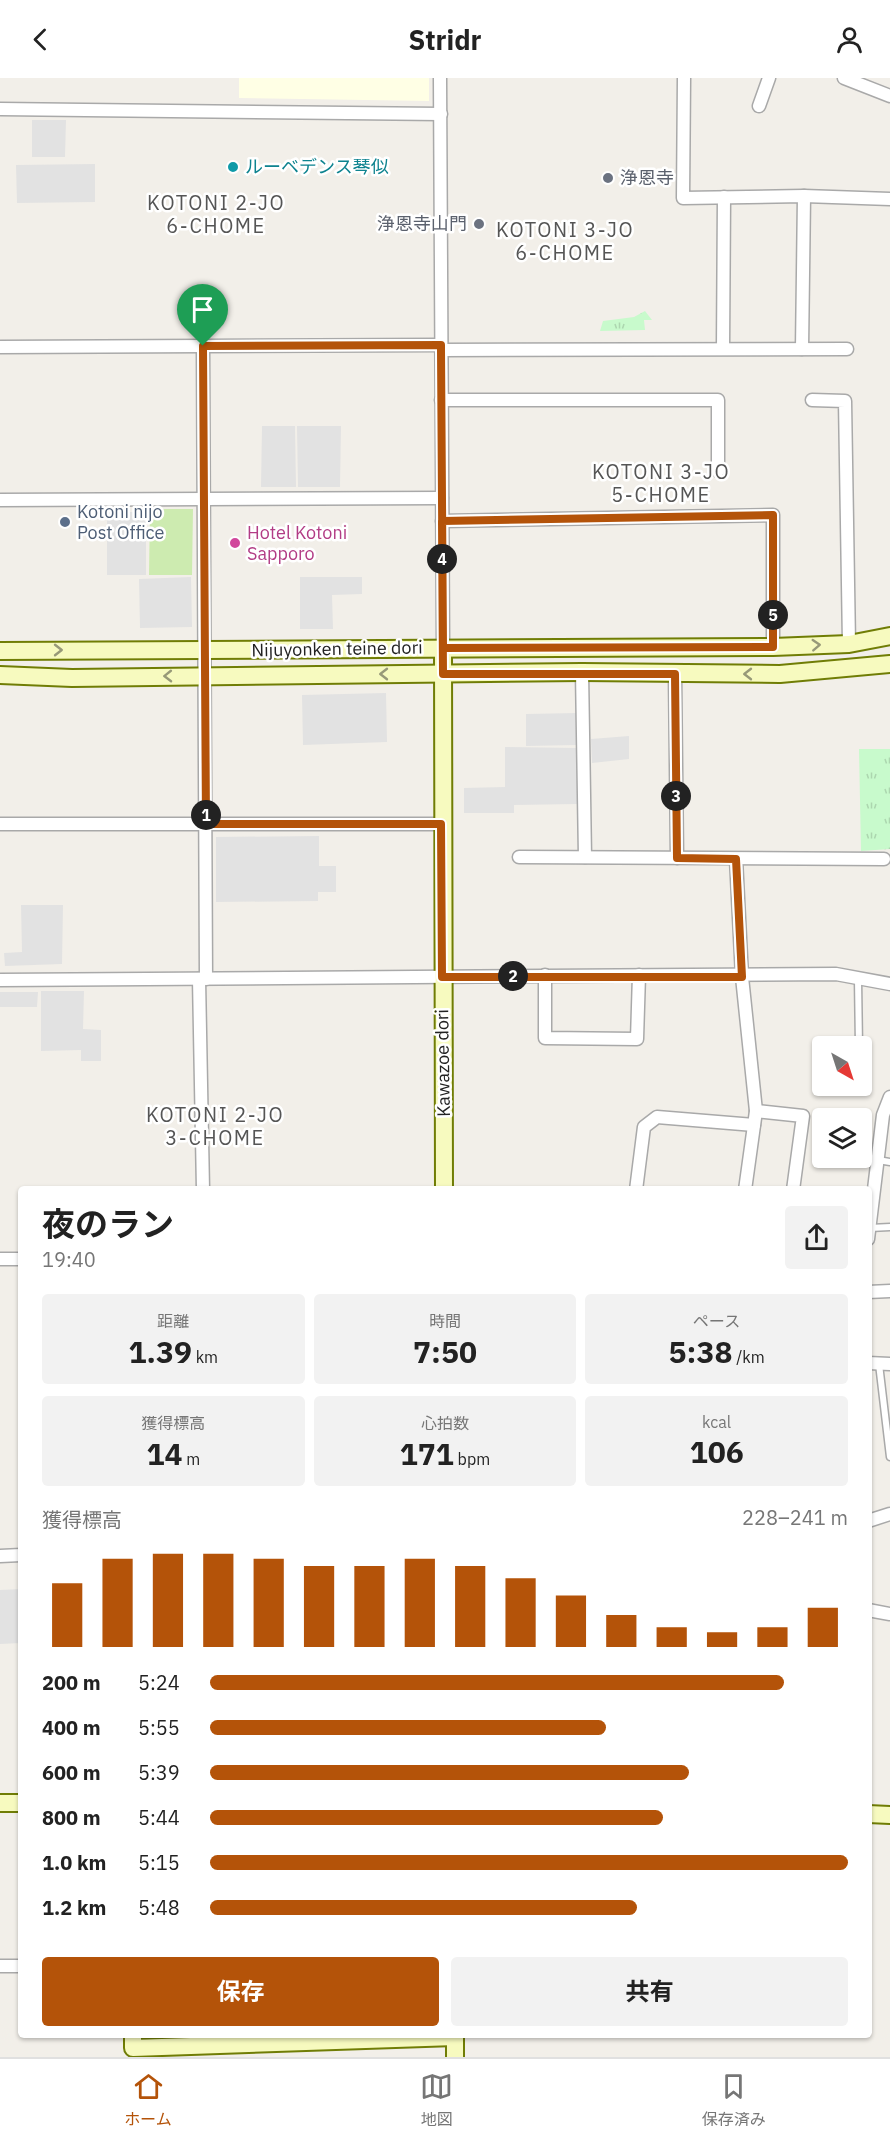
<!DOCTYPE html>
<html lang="ja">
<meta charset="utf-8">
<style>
body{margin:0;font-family:"IBM Plex Sans","Noto Sans JP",sans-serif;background:#f2f2f2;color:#222;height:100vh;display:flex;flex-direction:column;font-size:22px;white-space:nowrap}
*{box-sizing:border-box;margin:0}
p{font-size:20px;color:#767676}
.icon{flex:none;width:33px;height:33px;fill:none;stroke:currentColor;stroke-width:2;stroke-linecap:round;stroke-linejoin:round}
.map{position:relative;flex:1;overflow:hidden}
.sheet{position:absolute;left:18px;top:1108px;width:854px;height:852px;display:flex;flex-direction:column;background:#fff;border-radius:6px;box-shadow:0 2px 4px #0004}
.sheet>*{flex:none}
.needle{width:39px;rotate:141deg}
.tools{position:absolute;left:812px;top:958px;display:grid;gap:12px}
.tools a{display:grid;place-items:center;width:60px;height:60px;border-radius:6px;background:#fff;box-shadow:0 2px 4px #0004;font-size:30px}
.pin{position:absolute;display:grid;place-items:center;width:51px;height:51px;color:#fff;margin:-62px -26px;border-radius:50% 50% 50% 0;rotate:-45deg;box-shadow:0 0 6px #0007}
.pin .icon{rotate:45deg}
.km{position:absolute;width:30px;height:30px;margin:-15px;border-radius:50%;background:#222;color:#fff;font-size:16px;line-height:30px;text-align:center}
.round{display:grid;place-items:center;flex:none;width:63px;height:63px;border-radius:6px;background:#f2f2f2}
.headline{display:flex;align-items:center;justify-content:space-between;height:102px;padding:0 24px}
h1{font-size:33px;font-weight:700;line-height:45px}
.metrics{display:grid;grid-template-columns:repeat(3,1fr);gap:9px;height:102px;padding:6px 24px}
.metrics div{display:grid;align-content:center;border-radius:6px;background:#f2f2f2;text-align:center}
.metrics b{font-size:30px;font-weight:700}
.metrics small{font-size:16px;font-weight:400}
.metrics p{font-size:16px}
.chart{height:168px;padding:12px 24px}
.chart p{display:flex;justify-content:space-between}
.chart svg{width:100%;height:108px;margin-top:6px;stroke:#b45309;stroke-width:6}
.button{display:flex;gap:12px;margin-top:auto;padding:12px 24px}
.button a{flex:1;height:69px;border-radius:6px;background:#b45309;color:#fff;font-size:24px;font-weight:700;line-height:69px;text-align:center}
.button a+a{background:#f2f2f2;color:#222}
ul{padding:0 24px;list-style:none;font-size:20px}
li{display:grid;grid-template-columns:96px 72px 1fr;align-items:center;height:45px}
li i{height:15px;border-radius:8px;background:#b45309}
header{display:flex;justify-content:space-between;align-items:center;height:78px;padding:0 24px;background:#fff;font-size:27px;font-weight:700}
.dock{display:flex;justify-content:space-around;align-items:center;height:84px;border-top:2px solid #e0e0e0;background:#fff;font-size:16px;color:#767676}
.dock a{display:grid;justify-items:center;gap:3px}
.dock .selected{color:#b45309}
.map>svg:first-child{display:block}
</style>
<header><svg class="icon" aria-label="back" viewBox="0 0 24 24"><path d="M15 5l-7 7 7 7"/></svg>Stridr<svg class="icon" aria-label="person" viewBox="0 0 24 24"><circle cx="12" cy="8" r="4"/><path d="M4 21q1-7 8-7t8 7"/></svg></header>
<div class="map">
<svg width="890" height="1979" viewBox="0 0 890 1979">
<defs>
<pattern id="park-tufts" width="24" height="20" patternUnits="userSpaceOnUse" patternTransform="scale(1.5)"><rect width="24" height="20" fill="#c8facc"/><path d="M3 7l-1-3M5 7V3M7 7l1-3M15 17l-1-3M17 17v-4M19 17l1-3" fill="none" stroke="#acd6af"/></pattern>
</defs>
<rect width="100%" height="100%" fill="#f2efe9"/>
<!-- education -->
<polygon fill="#ffffe5" points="239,0 429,0 429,23 239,20"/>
<!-- grass -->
<polygon fill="#cdebb0" points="150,431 193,431 192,497 149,497"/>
<!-- park -->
<g fill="url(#park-tufts)">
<polygon points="645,233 652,242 644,242 645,252 600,253 603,243 634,239"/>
<polygon points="859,671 890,671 890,771 861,773"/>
</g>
<!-- parking -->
<g fill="#e2e2e2">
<polygon points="32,42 66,42 65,79 32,79"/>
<polygon points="95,86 95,124 17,125 16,87"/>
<polygon points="262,348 295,348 296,409 261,409"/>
<polygon points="297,348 341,348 340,409 298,409"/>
<rect x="107" y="434" width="39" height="63"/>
<polygon points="191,499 192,549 140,550 139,501"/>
<polygon points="300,499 362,499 362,516 332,517 333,551 300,551"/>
<polygon points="386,615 387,664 303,667 302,617"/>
<polygon points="577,635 577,667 526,668 526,636"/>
<polygon points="629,658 629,681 592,685 591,661"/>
<polygon points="505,669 577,670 577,726 514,727 514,735 464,735 464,710 505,709"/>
<polygon points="319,758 319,788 336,788 336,814 318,814 318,823 216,824 216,759"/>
<polygon points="21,827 63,827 62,886 5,888 4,875 22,874"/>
<polygon points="41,913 84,913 83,951 101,952 101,983 81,983 81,972 41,973"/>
<polygon points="0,914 38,914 37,929 0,929"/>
<polygon points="21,1511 21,1565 0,1566 0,1512"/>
</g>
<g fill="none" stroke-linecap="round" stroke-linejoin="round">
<!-- lane casing -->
<g stroke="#a9a9a9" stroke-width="9">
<g id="lane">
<polyline points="858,901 859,969"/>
<polyline points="878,1082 890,1084"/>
<polyline points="870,1150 890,1149"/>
<polyline points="879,1286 890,1379"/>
</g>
</g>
<!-- street casing -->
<g stroke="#a9a9a9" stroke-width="15">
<g id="street">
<polyline points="440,0 443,570"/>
<polyline points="684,0 683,120 804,118 890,121"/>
<polyline points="844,0 890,18"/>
<polyline points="759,28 769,0"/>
<polyline points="0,31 441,36"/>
<polyline points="203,268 206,901"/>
<polyline points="0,269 441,267"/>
<polyline points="723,270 724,119"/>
<polyline points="802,271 804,118"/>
<polyline points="441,272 847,271"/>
<polyline points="441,322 718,322 718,393"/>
<polyline points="812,322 845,323 849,566"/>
<polyline points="0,422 442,420"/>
<polyline points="442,443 773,437 773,569"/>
<polyline points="582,594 585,779"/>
<polyline points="675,596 677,780"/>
<polyline points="0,746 441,746"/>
<polyline points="519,779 884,781"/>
<polyline points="736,781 742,899 756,1033 745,1112"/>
<polyline points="545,897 545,960 637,961 639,897"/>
<polyline points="199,901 203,1112"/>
<polyline points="0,902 836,896 890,906"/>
<polyline points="756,1033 803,1038 793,1112"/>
<polyline points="636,1112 644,1049 657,1039 754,1047"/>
<polyline points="868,1161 883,1037 890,1019"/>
<polyline points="0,1181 21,1181"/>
<polyline points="868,1214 890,1213"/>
<polyline points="868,1285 890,1286"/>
<polyline points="868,1443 890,1436"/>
<polyline points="0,1478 21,1477"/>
<polyline points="868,1532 890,1536"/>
<polyline points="0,1888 21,1888"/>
</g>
</g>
<!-- secondary casing -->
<g stroke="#707d05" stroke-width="20">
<g id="secondary">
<polyline points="443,570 444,1112"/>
<polyline points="0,573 773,569 849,566 890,558"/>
<polyline points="0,597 72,600 582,594 780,596 890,586"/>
<polyline points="0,1725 21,1725"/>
<polyline points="868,1736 890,1737"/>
<polyline points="133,1958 133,1970 455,1959"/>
<polyline points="455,1958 455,1979"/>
</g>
</g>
<!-- lane -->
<use href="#lane" stroke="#fff" stroke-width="6"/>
<!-- street -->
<use href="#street" stroke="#fff" stroke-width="12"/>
<!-- secondary -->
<use href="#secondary" stroke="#f7fabf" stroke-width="16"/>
</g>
<!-- one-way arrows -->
<defs><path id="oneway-chevron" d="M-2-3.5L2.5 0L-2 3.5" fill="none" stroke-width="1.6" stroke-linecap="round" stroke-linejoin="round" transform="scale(1.5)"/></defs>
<g stroke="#979978">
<use href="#oneway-chevron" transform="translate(816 567) rotate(-3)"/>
<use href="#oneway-chevron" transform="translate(58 572)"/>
<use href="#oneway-chevron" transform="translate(384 596) rotate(180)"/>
<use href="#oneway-chevron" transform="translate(748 596) rotate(180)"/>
<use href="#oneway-chevron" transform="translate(168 598) rotate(179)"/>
</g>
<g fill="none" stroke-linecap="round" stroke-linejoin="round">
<!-- route casing -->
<g stroke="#fff" stroke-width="12">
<path id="route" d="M203,268L206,746H441L442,899H742L736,781L677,780L675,596H443L442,443L773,437V569L443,570C442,470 441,371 441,272V267L203,268"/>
</g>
<!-- route -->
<use href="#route" stroke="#b45309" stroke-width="8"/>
</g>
<!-- markers -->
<circle fill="#0f9aa8" stroke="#fff" stroke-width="2" cx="233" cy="89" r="6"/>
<g fill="#6b7280" stroke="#fff" stroke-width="2">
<circle cx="608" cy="100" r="6"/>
<circle cx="479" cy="146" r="6"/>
</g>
<circle fill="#5c6f8a" stroke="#fff" stroke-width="2" cx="65" cy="444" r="6"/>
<circle fill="#d1479c" stroke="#fff" stroke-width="2" cx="235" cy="465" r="6"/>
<g text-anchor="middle" stroke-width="5" stroke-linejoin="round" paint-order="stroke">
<!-- culture labels -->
<g font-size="18" fill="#0d838f" stroke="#fff" text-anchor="start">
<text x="245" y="95">ルーベデンス琴似</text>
</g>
<!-- worship labels -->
<g font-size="18" fill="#5b616d" stroke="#fff" text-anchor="start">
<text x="620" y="106">浄恩寺</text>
<text x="467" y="152" text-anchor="end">浄恩寺山門</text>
</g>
<!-- service labels -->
<g font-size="18" fill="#4e5e75" stroke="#fff" text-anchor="start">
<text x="77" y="440">Kotoni nijo<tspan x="77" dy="21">Post Office</tspan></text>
</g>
<!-- hotel labels -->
<g font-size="18" fill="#b23c85" stroke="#fff" text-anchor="start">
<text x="247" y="461">Hotel Kotoni<tspan x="247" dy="21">Sapporo</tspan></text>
</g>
<!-- street labels -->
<g font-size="18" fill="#222" stroke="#fff">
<text transform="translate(337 571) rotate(-1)" y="6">Nijuyonken teine dori</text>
<text transform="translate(443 985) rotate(-91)" y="6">Kawazoe dori</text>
</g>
<!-- neighbourhood labels -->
<g font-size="20" letter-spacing="1.5" fill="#555" stroke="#fff">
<text x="216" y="132">KOTONI 2-JO<tspan x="216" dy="23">6-CHOME</tspan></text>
<text x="565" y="159">KOTONI 3-JO<tspan x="565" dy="23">6-CHOME</tspan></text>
<text x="661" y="401">KOTONI 3-JO<tspan x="661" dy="23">5-CHOME</tspan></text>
<text x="215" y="1044">KOTONI 2-JO<tspan x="215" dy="23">3-CHOME</tspan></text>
</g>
</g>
</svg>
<div class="tools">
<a><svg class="needle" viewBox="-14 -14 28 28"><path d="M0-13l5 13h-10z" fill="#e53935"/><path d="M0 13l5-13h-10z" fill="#767676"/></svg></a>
<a><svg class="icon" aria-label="layers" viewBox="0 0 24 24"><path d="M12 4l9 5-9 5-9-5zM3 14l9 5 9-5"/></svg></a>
</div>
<div class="pin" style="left:203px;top:268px;background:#1e9e55"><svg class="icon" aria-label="arrive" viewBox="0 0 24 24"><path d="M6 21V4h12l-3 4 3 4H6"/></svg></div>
<b class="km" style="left:206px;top:737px">1</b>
<b class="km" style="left:513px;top:898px">2</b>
<b class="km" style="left:676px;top:718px">3</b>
<b class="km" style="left:442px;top:481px">4</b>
<b class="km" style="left:773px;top:537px">5</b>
<section class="sheet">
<div class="headline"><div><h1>夜のラン</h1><p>19:40</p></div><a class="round"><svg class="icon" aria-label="share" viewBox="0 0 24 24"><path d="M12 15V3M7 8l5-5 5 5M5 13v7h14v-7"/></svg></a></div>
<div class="metrics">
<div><p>距離</p><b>1.39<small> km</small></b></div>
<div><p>時間</p><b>7:50</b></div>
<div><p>ペース</p><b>5:38<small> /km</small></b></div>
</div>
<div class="metrics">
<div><p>獲得標高</p><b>14<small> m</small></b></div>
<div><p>心拍数</p><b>171<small> bpm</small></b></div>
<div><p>kcal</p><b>106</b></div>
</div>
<div class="chart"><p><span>獲得標高</span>228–241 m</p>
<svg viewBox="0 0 160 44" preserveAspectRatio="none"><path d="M5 44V18M15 44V8M25 44V6M35 44V6M45 44V8M55 44V11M65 44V11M75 44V8M85 44V11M95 44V16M105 44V23M115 44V31M125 44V36M135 44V38M145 44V36M155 44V28"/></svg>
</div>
<ul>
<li><b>200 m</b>5:24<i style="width:90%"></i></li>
<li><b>400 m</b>5:55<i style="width:62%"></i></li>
<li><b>600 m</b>5:39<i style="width:75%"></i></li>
<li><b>800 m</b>5:44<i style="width:71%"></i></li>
<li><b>1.0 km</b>5:15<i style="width:100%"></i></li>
<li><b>1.2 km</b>5:48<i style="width:67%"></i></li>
</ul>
<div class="button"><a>保存</a><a>共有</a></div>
</section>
</div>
<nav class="dock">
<a class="selected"><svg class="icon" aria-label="home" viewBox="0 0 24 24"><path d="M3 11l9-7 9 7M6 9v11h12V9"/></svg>ホーム</a>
<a><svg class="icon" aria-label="map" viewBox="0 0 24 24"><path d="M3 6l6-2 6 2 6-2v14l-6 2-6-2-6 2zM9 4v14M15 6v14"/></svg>地図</a>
<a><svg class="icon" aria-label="saved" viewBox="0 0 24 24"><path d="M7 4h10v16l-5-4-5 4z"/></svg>保存済み</a>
</nav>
